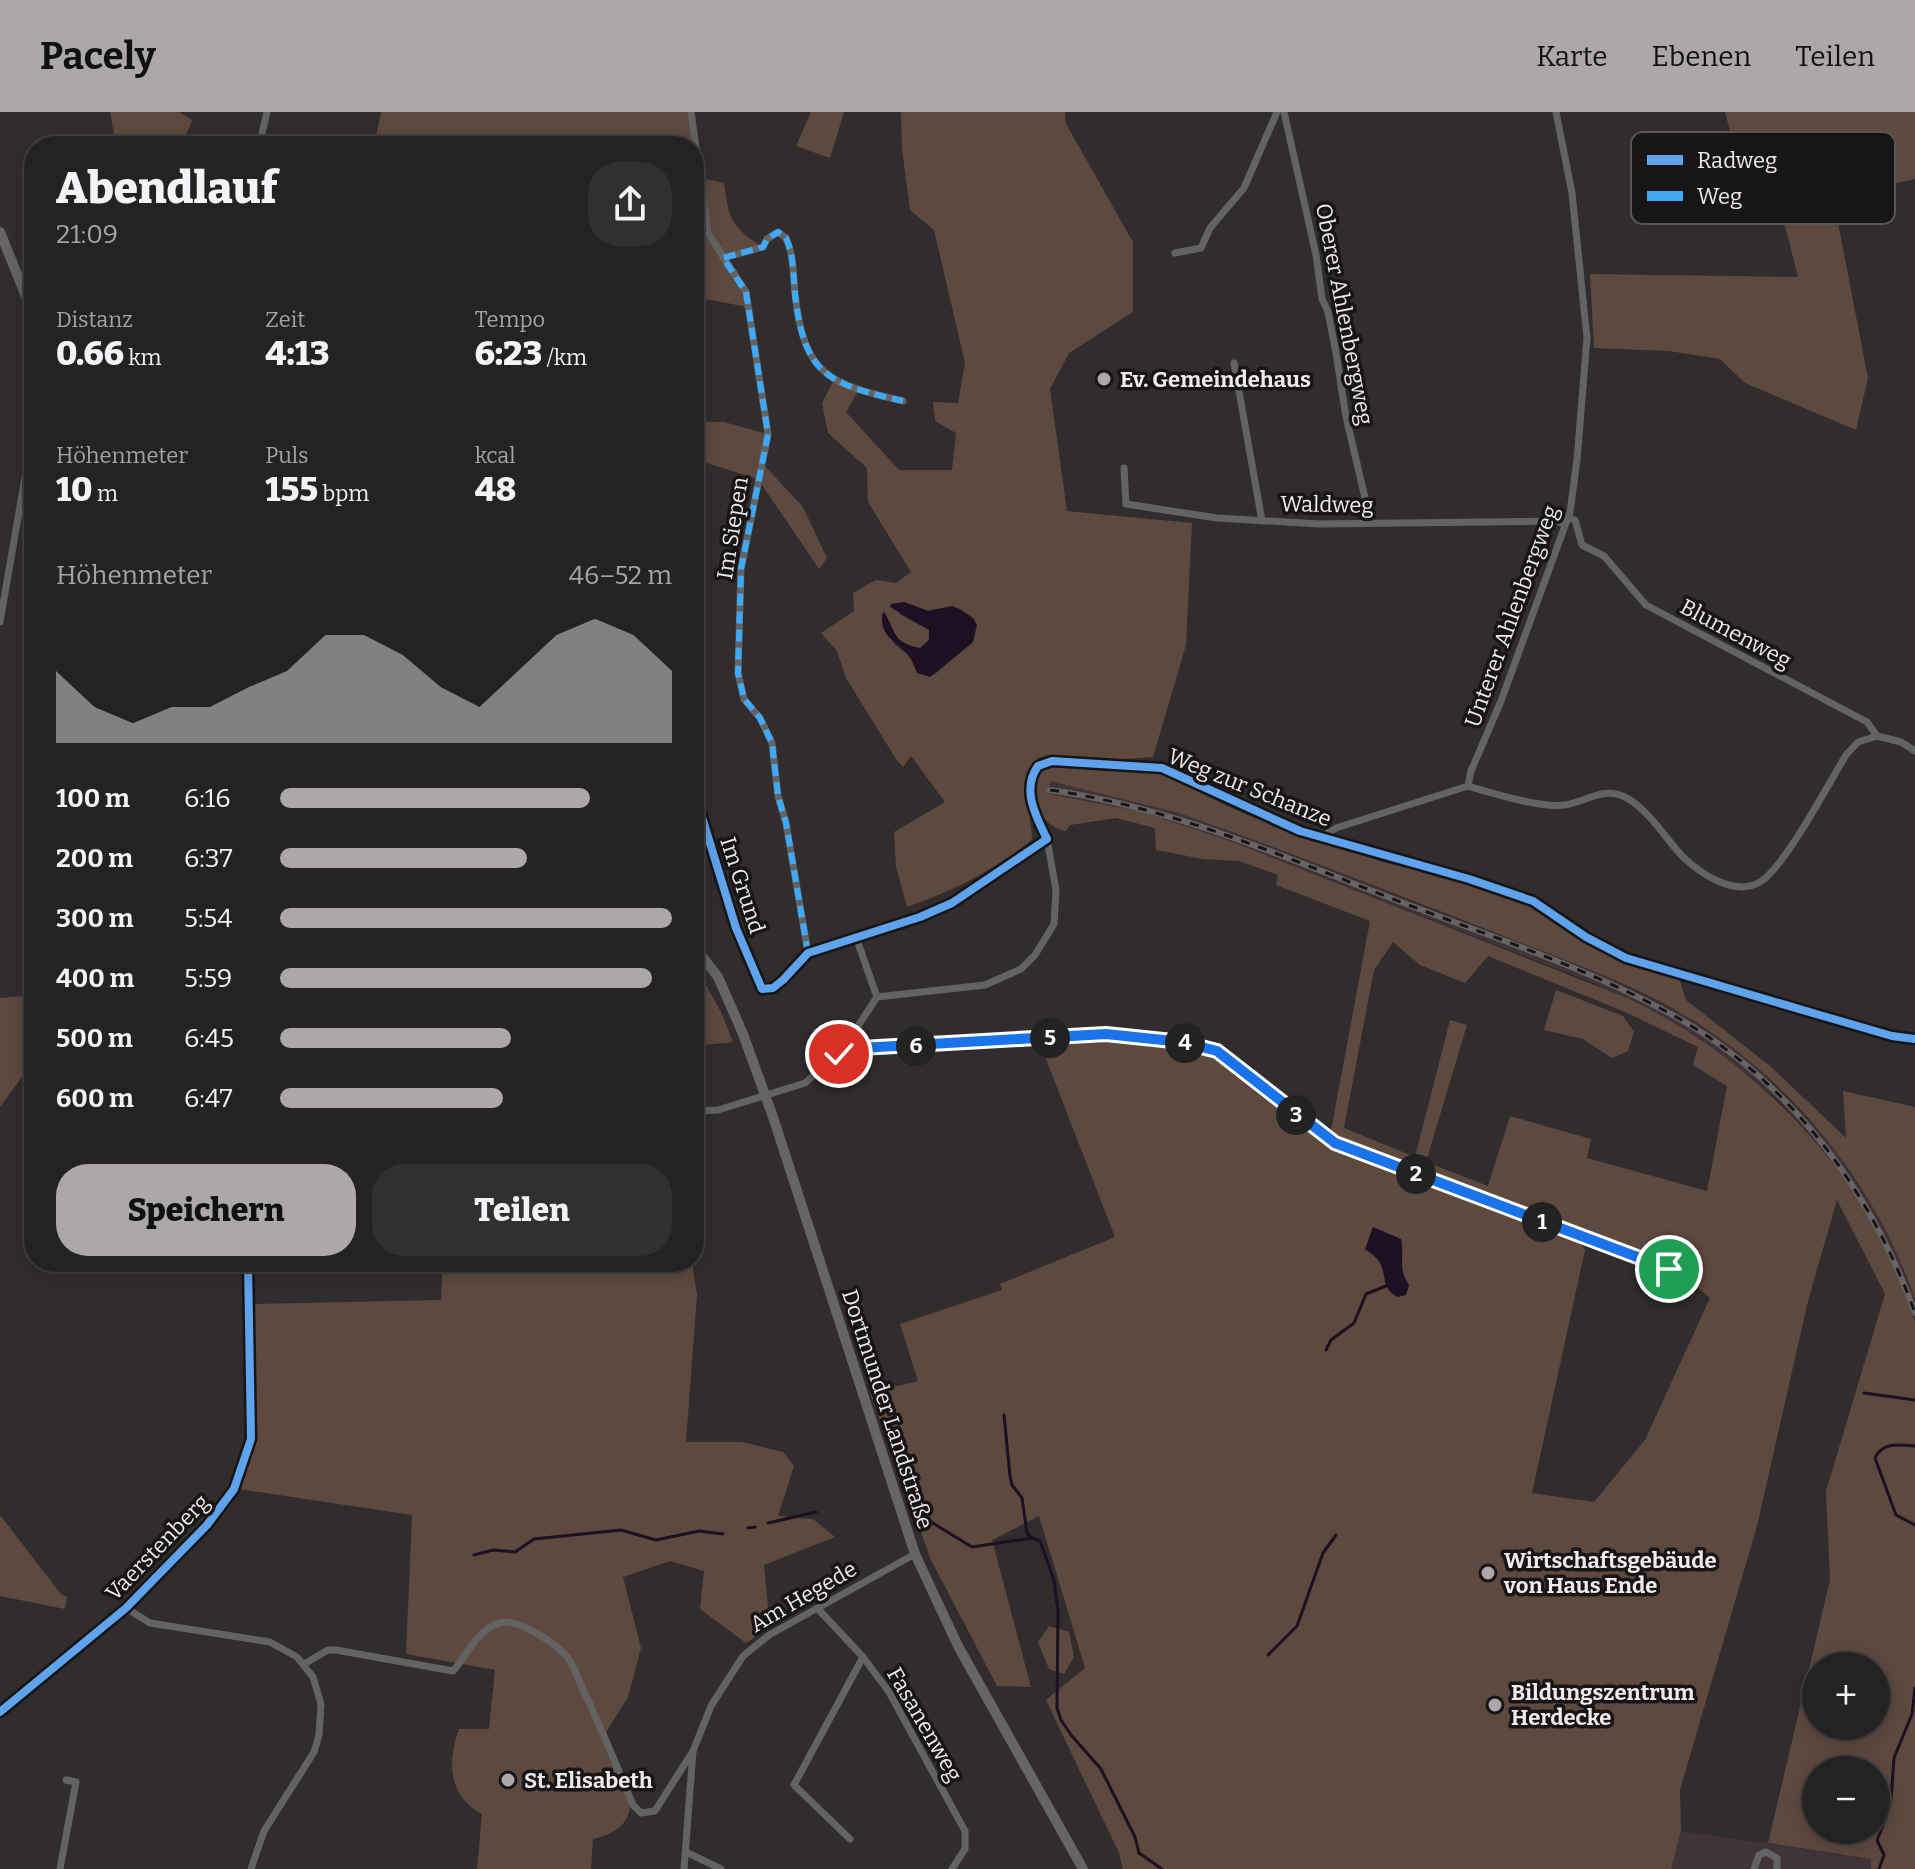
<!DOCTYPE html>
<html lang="de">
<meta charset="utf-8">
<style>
body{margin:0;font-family:Bitter,serif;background:#312f2f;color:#f1f3f6;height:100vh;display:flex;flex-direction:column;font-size:30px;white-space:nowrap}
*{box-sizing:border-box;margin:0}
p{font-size:26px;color:#a3a4a5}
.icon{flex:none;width:44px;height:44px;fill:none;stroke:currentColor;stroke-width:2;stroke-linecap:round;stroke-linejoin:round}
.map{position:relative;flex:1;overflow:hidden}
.details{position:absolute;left:24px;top:24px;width:680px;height:1136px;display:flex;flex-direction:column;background:#252222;border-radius:32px;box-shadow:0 4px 20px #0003,0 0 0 2px #423f40}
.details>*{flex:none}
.controls{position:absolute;left:1802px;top:1540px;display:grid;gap:16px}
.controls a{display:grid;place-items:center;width:88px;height:88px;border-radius:50%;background:#252222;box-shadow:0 4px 20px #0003,0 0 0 2px #423f40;font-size:40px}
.pin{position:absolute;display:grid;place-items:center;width:68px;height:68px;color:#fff;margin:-34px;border:4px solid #fff;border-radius:50%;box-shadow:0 2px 8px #0007}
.km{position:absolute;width:40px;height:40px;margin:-20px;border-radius:50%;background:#222;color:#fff;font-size:22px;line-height:40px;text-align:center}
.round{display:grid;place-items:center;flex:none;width:84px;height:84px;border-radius:32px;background:#312f2f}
.summary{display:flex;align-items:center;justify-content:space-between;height:136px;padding:0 32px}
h1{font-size:44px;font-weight:800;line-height:60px}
.figures{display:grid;grid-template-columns:repeat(3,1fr);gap:12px;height:136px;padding:8px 32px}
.figures div{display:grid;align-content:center}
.figures b{font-size:34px;font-weight:800}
.figures small{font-size:22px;font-weight:400}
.figures p{font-size:22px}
.chart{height:224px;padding:16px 32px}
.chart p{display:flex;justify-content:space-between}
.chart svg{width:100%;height:144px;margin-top:8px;fill:#aca8aa;opacity:.7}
.cta{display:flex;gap:16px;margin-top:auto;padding:16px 32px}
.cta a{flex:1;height:92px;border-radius:32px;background:#aca8aa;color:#111;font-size:32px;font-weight:800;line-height:92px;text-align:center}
.cta a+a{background:#312f2f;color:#f1f3f6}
ul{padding:0 32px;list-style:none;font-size:26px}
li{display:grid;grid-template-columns:128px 96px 1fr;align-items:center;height:60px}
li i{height:20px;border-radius:10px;background:#aca8aa}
header{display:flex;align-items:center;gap:48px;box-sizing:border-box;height:112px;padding:0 40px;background:#aca8aa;color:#111}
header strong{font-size:38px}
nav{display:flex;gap:44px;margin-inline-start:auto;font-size:28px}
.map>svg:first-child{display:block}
</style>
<header>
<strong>Pacely</strong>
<nav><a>Karte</a><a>Ebenen</a><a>Teilen</a></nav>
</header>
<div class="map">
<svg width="1915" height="1757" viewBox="0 0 1915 1757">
<rect width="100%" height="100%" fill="#312d2e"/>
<!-- built -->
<g fill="#403438">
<polygon points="1050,669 1179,701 1235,721 1600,862 1683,902 1718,925 1753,952 1816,1016 1835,1039 1868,1088 1896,1139 1915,1187 1915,1211 1887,1142 1845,1069 1809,1022 1777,987 1746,961 1596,872 1233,730 1143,700 1049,682"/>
<polygon points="1681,1719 1872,1747 1871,1757 1671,1757"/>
</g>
<!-- green -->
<g fill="#5e493e" fill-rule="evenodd">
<polygon points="110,0 179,0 192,8 182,34 116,34"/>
<path d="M381,0H691L701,66L724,71C729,106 730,115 763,135L724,146L746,180L748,195L694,185V34H374Z"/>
<polygon points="811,0 844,0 830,46 796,34"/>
<path d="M901,0H1065L1066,12L1133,130V200L1069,241L1050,277L1067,399L1192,411L1186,533L1153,645L1110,648L1049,643L1038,646C1018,670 1032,700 1032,728C995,758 953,779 907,795L896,755L894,720L945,690L911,644L903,655L896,647L846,566L837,539L821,521L854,499L853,481L876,468L896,471L911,460L868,390L867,356L828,321L822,291L834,268L858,279L846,300L899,358H952L956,321L935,309L933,290L958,291L965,251L934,118L910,98L902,37ZM904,490L928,499L941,496L973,530L934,563L894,532L884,500C896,520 892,531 920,536L931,525L929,518L899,502Z"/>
<polygon points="1725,0 1915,0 1915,67 1833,85 1868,266 1856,318 1745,271 1720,247 1669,239 1594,236 1590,162 1798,165 1780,94 1751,99"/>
<polygon points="694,310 724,310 768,322 761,350 803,395 827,446 819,457 758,367 694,347"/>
<path d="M1052,652L1150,658L1163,661L1225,693L1294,723L1313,726L1383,750L1459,769L1512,787L1539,799L1593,836L1630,852L1679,866L1686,888L1770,954L1846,1026L1843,979L1915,995V1187C1872,1062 1777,950 1659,889C1605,861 1547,842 1491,819C1406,786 1321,753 1235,721L1179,701L1050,669L1049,682L1143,700L1233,730L1627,886C1758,948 1875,1069 1915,1211V1757H1871V1747L1768,1731L1830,1468L1826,1379L1885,1182L1837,1088L1808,1189L1757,1414L1680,1678L1681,1719L1671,1757H1123L1119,1741L1046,1588L1085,1556L1039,1404L992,1428L1031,1575L997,1574L931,1448L870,1281L918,1269L900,1212L1002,1178L1000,1172L1115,1125L1041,934C1094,931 1175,917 1222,948C1258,973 1290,1010 1329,1029L1370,809L1276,773L1278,763L1239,749L1203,747L1156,738L1155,716L1116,706L1070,713L1066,719C1035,714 1018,665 1052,652ZM1393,830L1420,853L1465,871L1488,844L1625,900L1698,935L1693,953L1727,974L1707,1079L1587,1046L1591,1027L1510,1004L1488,1074L1426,1050L1467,913L1450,908L1415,1045L1344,1016L1374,858ZM1571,1115L1682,1153L1684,1164L1710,1186L1645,1328L1594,1390L1532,1381L1585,1138ZM1816,1554H1876V1614H1816ZM1816,1658H1876V1718H1816Z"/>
<polygon points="694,852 721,900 733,930 694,934"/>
<polygon points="1556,878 1623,904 1634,920 1628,939 1612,946 1583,927 1544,918"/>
<polygon points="34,883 34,949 0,995 0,886"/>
<path d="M443,1150H692L697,1183L686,1330H742L783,1340L794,1354L778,1404L813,1407L835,1425L764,1453L770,1515L746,1531L700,1497L704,1459L670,1449L623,1465L641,1536L628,1585L605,1622C621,1662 658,1712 593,1727L591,1757H477L482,1702C448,1684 447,1650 459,1617H489L495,1558L406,1542L412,1403L239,1377L255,1330L254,1192L441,1188Z"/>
<polygon points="0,1403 60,1481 67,1485 65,1497 0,1484"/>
<polygon points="1049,1514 1069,1520 1074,1545 1064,1562 1049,1557 1038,1530"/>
</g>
<!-- water -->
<g fill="#1c1022">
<path d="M904,490L928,499L952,494L960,497L973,506L977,513L973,530L930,565L917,561C915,555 912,548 908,543C897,528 880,527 882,502L884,500C896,519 892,531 920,536L929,529V518L890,495L891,492Z"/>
<path d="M1373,1115L1401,1127C1405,1147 1397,1155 1409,1173L1406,1183L1398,1185C1381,1177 1387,1164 1380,1151C1377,1145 1370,1141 1365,1137Z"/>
</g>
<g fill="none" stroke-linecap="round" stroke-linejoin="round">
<!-- stream -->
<g stroke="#1c1022" stroke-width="3">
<polyline points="1326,1238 1331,1228 1354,1211 1366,1182 1386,1174"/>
<polyline points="1864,1281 1915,1288"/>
<polyline points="1004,1303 1010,1364 1012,1373 1022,1386 1027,1421 1031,1425"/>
<path d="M1915,1334C1900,1333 1883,1329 1875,1346L1896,1403L1915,1413"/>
<polyline points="923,1405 972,1435 1032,1426 1040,1429 1054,1468 1058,1499 1057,1596 1061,1608 1071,1623 1101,1657 1135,1725 1139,1741 1162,1757"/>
<polyline points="768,1411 816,1400"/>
<polyline points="748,1416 755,1415"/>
<polyline points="474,1443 493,1438 515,1440 534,1427 621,1418 656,1428 699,1419 723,1422"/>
<polyline points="1268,1543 1297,1514 1323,1441 1336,1423"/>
<polyline points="1879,1757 1884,1743 1877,1728 1885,1709 1891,1688 1894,1646 1912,1602 1915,1576"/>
</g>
<!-- street -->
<g stroke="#646363" stroke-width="7">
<polyline points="691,0 708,121 746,180 768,322 741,457 738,561 744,587 760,606 772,631 778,684 786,711 808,841"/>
<polyline points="1284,0 1316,143 1322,187 1328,200 1336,241 1346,305 1371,411"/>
<polyline points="259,34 267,0"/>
<polyline points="1175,141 1201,136 1210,116 1244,76 1277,0"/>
<path d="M723,146L763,135L767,127L778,120L786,126C794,144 793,162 795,182C804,264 829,272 903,289"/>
<polyline points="1234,251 1262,409"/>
<polyline points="1124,356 1126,392 1217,406 1319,412 1557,409 1564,412"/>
<polyline points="1567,405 1575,408 1582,433 1604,444 1646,493 1867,610 1877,624 1901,630 1915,639"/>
<polyline points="0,510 24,371 27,355 34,345"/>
<polyline points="1468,674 1471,659 1501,589 1570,400 1577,348 1587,226 1572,81 1556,0"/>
<path d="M1468,674C1492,681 1540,696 1564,693C1584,691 1601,675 1623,684C1647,695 1665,726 1683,745C1701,762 1735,785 1760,770C1784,756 1829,671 1846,643L1858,630L1877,624"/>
<path d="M694,679L736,816L762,877L773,876L783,868L808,841L920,805L952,791L1047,727C1036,705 1021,677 1038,654L1052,649L1162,656L1300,719L1469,767L1533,789L1586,825L1626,846L1823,904L1892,924L1915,927"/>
<polyline points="1323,724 1336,716 1468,674"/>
<polyline points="856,825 877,885"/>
<polyline points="843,937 1106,922 1182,930 1217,939 1335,1031 1669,1157 1680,1159"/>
<polyline points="694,999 718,998 805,971 843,937 877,885 985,873 1021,857 1035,843 1054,812 1056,778 1047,727"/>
<polyline points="248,1153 336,1150"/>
<polyline points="126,1496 150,1511 270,1530 297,1545 313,1565 321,1592 319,1623 314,1640 264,1719 251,1757"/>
<polyline points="819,1498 863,1545 889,1580 965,1719 965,1737 952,1757"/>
<path d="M304,1552L328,1538H336L453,1559C467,1543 477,1518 499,1511C517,1505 557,1532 568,1546C575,1556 579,1569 584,1580C602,1617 617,1655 633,1693L641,1701L655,1699L693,1639"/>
<polyline points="0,1600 126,1496 207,1413 234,1377 251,1327 248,1150"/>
<polyline points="850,1727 794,1673 863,1545"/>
<polyline points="686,1740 721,1757"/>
<polyline points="60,1757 76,1670 66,1668"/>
<polyline points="684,1757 693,1639 711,1594 743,1544 769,1523 915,1442"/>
<polyline points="1754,1757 1759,1743 1766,1740 1777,1746 1777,1757"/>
</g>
<!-- secondary -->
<g stroke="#676465" stroke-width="10">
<polyline points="0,120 34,204"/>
<polyline points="694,834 718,865 743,922 773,1005 915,1442 958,1534 1083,1757"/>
</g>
<!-- rail casing -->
<g stroke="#676465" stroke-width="6">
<path id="rail" d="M1050,678C1169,695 1277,742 1388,785C1485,823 1588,855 1678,906C1792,971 1871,1079 1915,1201"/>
</g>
<!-- rail -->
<use href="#rail" stroke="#181516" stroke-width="3" stroke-dasharray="9" stroke-linecap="butt"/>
<!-- quiet -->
<path stroke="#3fa9f5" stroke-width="6" stroke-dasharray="12 6" stroke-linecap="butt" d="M808,841L786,711L778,684L772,631L760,606L744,587L738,561L741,457L768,322L746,180L723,146L763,135L767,127L778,120L786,126C794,144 793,162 795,182C804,264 829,272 903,289"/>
<!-- cycleway casing -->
<g stroke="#181516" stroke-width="13">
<g id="cycleway">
<path d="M694,679L736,816L762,877L773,876L783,868L808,841L920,805L952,791L1047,727C1036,705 1021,677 1038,654L1052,649L1162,656L1300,719L1469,767L1533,789L1586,825L1626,846L1823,904L1892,924L1915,927"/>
<polyline points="843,937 1106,922 1182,930 1217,939 1335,1031 1669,1157 1680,1159"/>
<polyline points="0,1600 126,1496 207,1413 234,1377 251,1327 248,1150"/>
</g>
</g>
<!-- cycleway -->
<use href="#cycleway" stroke="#60a3ed" stroke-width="8"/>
</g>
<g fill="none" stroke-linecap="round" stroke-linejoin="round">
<!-- route casing -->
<g stroke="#fff" stroke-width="16">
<polyline id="route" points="839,942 843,937 1106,922 1182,930 1217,939 1335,1031 1669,1157"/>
</g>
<!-- route -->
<use href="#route" stroke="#1a73e8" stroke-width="10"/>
</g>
<!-- markers -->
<g fill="#aca8aa" stroke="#181516" stroke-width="3">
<circle cx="1104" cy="267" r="8"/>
<circle cx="1488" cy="1461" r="8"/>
<circle cx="1495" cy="1593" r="8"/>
<circle cx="508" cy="1668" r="8"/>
</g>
<g text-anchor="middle" stroke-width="7" stroke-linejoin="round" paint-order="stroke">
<!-- street labels -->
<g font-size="22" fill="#efebec" stroke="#181516">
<text transform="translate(1345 202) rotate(79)" y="8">Oberer Ahlenbergweg</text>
<text transform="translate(1327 392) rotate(1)" y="8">Waldweg</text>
<text transform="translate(732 416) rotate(-81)" y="8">Im Siepen</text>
<text transform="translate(1511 504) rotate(-70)" y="8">Unterer Ahlenbergweg</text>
<text transform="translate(1736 521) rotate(28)" y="8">Blumenweg</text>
<text transform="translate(1250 675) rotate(22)" y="8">Weg zur Schanze</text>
<text transform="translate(743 773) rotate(72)" y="8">Im Grund</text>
<text transform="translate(888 1297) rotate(72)" y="8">Dortmunder Landstraße</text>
<text transform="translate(157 1435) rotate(-46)" y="8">Vaerstenberg</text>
<text transform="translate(803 1484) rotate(-30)" y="8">Am Hegede</text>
<text transform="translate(925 1612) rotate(60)" y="8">Fasanenweg</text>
</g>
<!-- poi labels -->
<g font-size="22" font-weight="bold" fill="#efebec" stroke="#181516" text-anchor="start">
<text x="1120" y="275">Ev. Gemeindehaus</text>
<text x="1504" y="1456">Wirtschaftsgebäude<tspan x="1504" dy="25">von Haus Ende</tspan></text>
<text x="1511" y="1588">Bildungszentrum<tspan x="1511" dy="25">Herdecke</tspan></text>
<text x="524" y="1676">St. Elisabeth</text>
</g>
</g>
<!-- legend -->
<rect x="1631" y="20" width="264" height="92" rx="12" fill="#181516" stroke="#585556" stroke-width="2"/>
<rect x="1647" y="43" width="36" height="10" fill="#60a3ed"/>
<rect x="1647" y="79" width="36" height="10" fill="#3fa9f5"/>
<g font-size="22" fill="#efebec">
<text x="1697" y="56">Radweg</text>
<text x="1697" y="92">Weg</text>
</g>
</svg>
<div class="controls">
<a>+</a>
<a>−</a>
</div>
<div class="pin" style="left:1669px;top:1157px;background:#1e9e55"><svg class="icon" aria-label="arrive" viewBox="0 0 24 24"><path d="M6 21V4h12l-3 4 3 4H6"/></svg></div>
<div class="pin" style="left:839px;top:942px;background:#d93025"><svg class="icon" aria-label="check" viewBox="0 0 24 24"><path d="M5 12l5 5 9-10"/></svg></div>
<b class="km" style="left:1542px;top:1110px">1</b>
<b class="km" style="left:1416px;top:1062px">2</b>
<b class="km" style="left:1296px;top:1003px">3</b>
<b class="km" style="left:1185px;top:931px">4</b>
<b class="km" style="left:1050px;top:926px">5</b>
<b class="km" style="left:916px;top:934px">6</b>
<section class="details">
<div class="summary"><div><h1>Abendlauf</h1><p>21:09</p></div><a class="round"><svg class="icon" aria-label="share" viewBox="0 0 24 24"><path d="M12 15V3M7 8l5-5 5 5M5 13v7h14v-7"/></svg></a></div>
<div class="figures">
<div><p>Distanz</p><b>0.66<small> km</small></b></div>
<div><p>Zeit</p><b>4:13</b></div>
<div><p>Tempo</p><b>6:23<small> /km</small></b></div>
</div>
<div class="figures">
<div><p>Höhenmeter</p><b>10<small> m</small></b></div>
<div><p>Puls</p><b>155<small> bpm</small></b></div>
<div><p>kcal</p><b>48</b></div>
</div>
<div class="chart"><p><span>Höhenmeter</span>46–52 m</p>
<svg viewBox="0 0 160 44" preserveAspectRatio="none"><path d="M0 44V22L10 33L20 38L30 33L40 33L50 27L60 22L70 11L80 11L90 17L100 27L110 33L120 22L130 11L140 6L150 11L160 22V44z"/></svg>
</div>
<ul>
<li><b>100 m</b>6:16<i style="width:79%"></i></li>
<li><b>200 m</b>6:37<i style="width:63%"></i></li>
<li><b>300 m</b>5:54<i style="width:100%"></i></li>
<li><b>400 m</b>5:59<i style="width:95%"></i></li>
<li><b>500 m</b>6:45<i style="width:59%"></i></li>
<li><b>600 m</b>6:47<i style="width:57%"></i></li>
</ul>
<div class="cta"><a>Speichern</a><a>Teilen</a></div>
</section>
</div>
